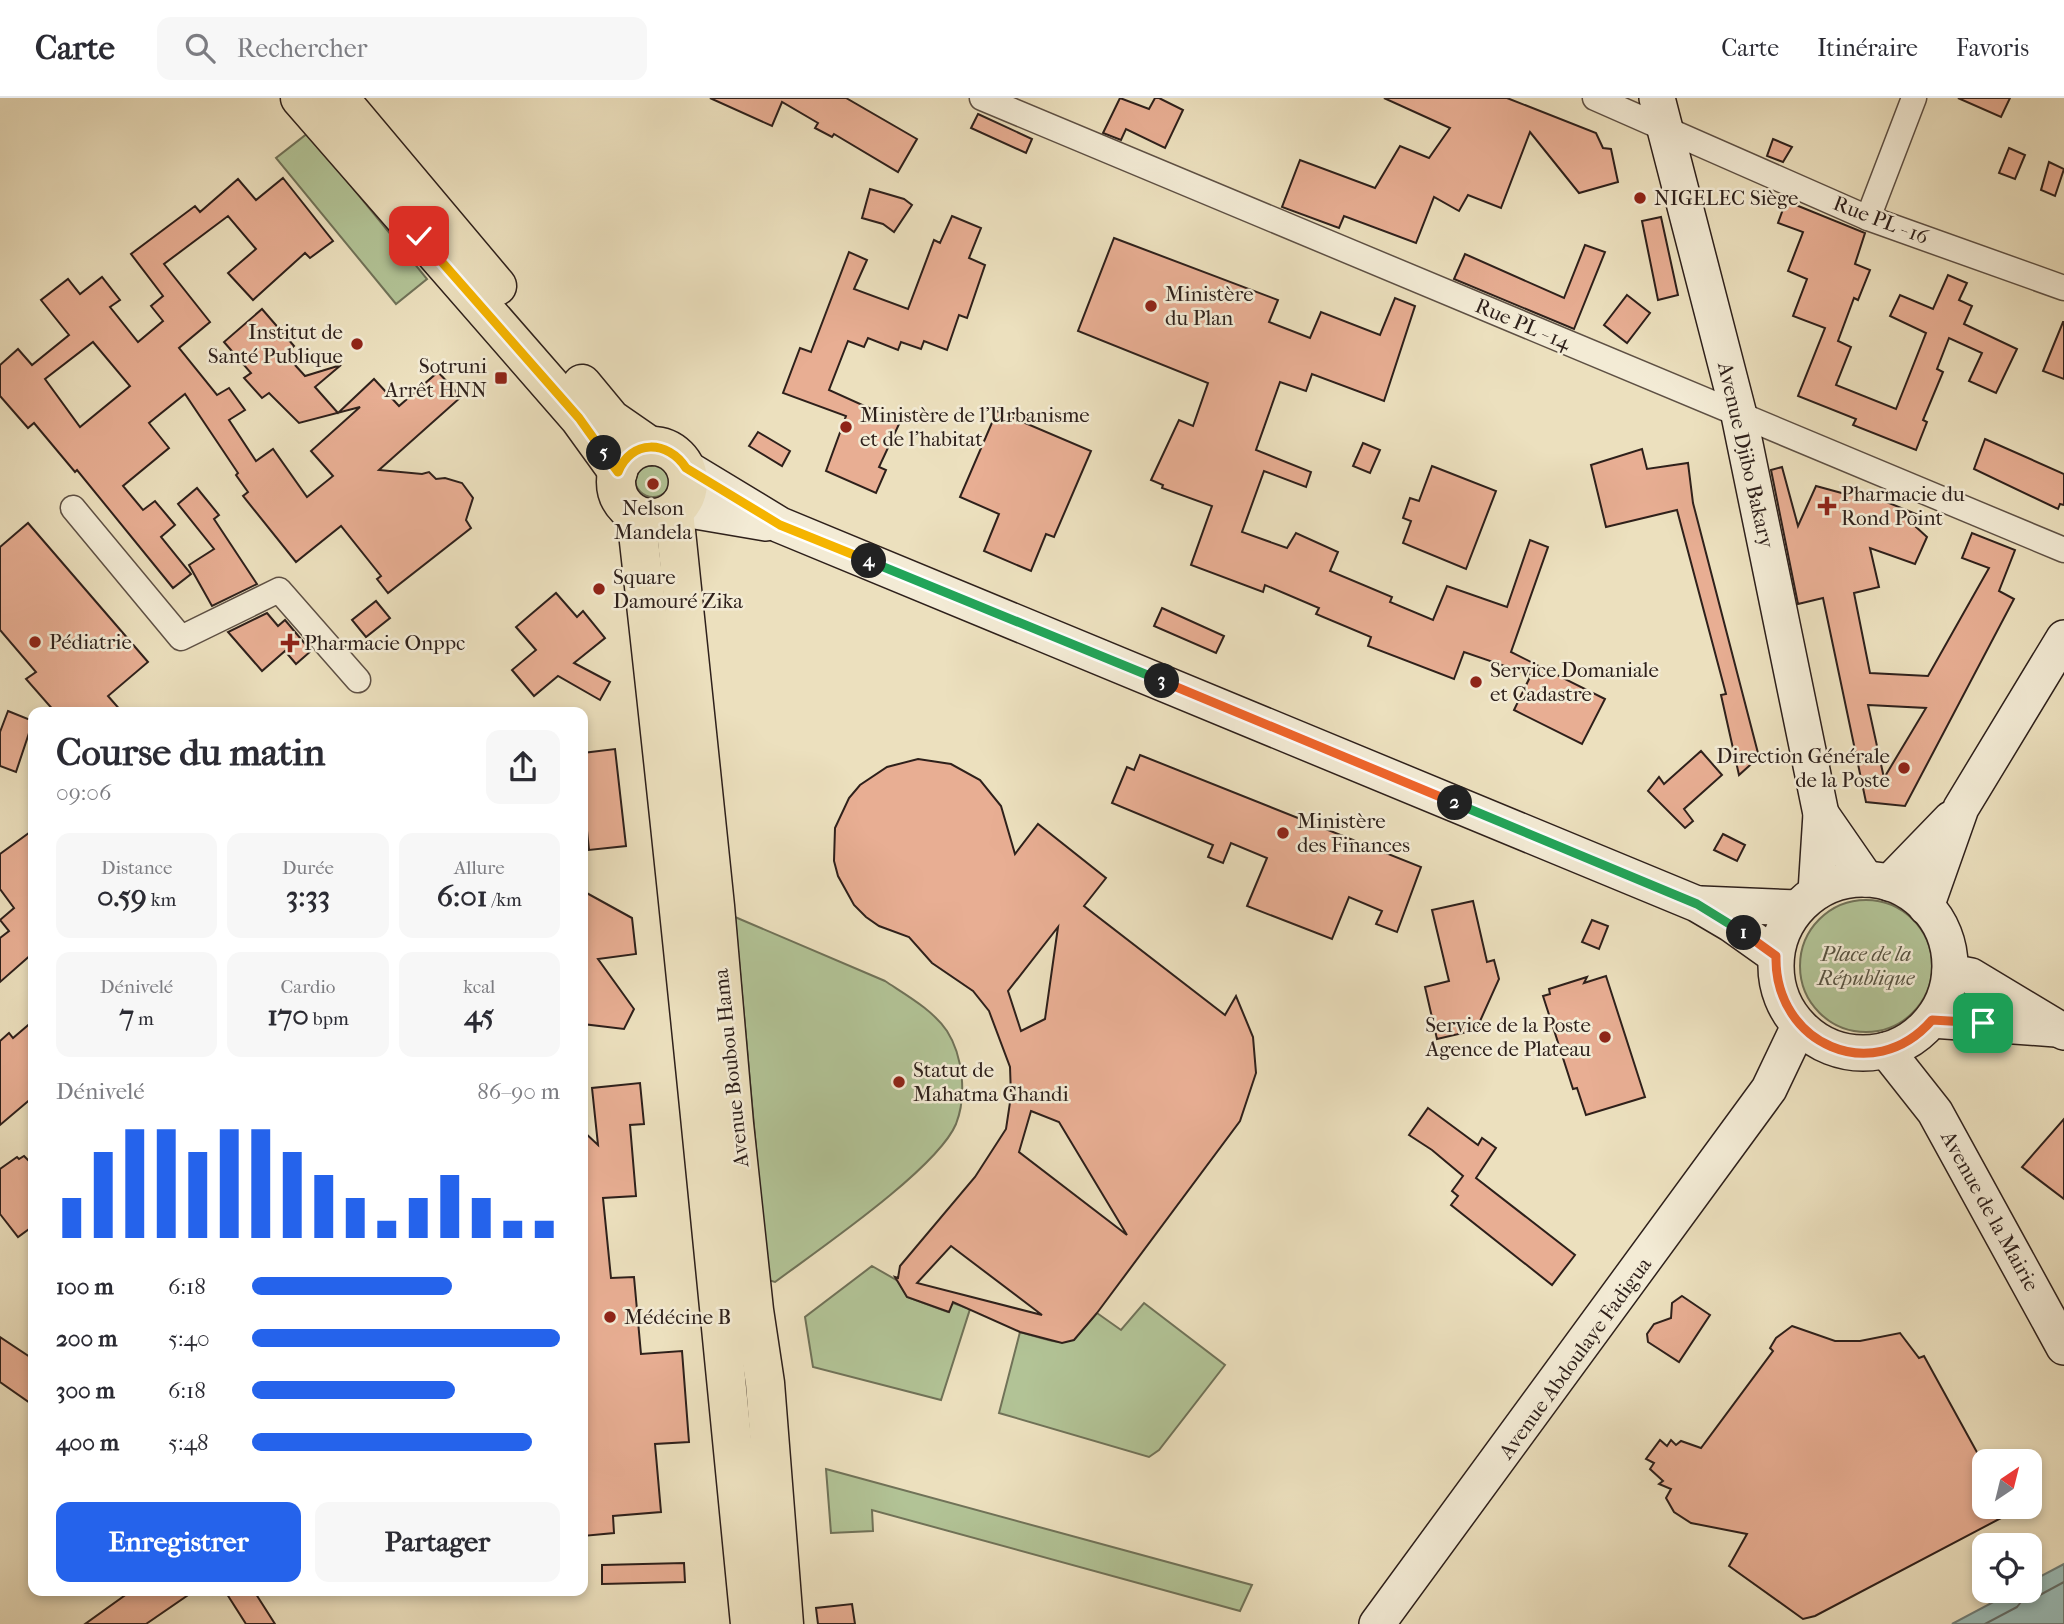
<!DOCTYPE html>
<html lang="fr">
<meta charset="utf-8">
<style>
body{margin:0;font-family:"IM FELL French Canon",serif;background:#f7f7f7;color:#2b2b33;height:100vh;display:flex;flex-direction:column;font-size:26px;white-space:nowrap}
*{box-sizing:border-box;margin:0}
p{font-size:23px;color:#7c7c81}
.icon{flex:none;width:38px;height:38px;fill:none;stroke:currentColor;stroke-width:2;stroke-linecap:round;stroke-linejoin:round}
.map{position:relative;flex:1;overflow:hidden}
.side{position:absolute;left:28px;top:609px;width:560px;height:889px;display:flex;flex-direction:column;background:#fff;border-radius:14px;box-shadow:0 4px 10px #0003}
.side>*{flex:none}
.needle{width:46px;rotate:35deg}
.tools{position:absolute;left:1972px;top:1351px;display:grid;gap:14px}
.tools a{display:grid;place-items:center;width:70px;height:70px;border-radius:14px;background:#fff;box-shadow:0 4px 10px #0003;font-size:35px}
.pin{position:absolute;display:grid;place-items:center;width:60px;height:60px;color:#fff;margin:-30px;border-radius:14px;box-shadow:0 4px 10px #0006}
.km{position:absolute;width:35px;height:35px;margin:-18px;border-radius:50%;background:#222;color:#fff;font-size:19px;line-height:35px;text-align:center}
.round{display:grid;place-items:center;flex:none;width:74px;height:74px;border-radius:14px;background:#f7f7f7}
.summary{display:flex;align-items:center;justify-content:space-between;height:119px;padding:0 28px}
h1{font-size:38px;font-weight:700;line-height:52px}
.figures{display:grid;grid-template-columns:repeat(3,1fr);gap:10px;height:119px;padding:7px 28px}
.figures div{display:grid;align-content:center;border-radius:14px;background:#f7f7f7;text-align:center}
.figures b{font-size:30px;font-weight:700}
.figures small{font-size:19px;font-weight:400}
.figures p{font-size:19px}
.chart{height:196px;padding:14px 28px}
.chart p{display:flex;justify-content:space-between}
.chart svg{width:100%;height:126px;margin-top:7px;stroke:#2563eb;stroke-width:6}
.action{display:flex;gap:14px;margin-top:auto;padding:14px 28px}
.action a{flex:1;height:80px;border-radius:14px;background:#2563eb;color:#fff;font-size:28px;font-weight:700;line-height:80px;text-align:center}
.action a+a{background:#f7f7f7;color:#2b2b33}
ul{padding:0 28px;list-style:none;font-size:23px}
li{display:grid;grid-template-columns:112px 84px 1fr;align-items:center;height:52px}
li i{height:18px;border-radius:9px;background:#2563eb}
header{display:flex;align-items:center;gap:42px;box-sizing:border-box;height:98px;padding:0 35px;background:#fff;border-bottom:2px solid #e1e1e2}
header strong{font-size:33px}
nav{display:flex;gap:38px;margin-inline-start:auto;font-size:24px}
.search{width:490px;height:63px;background:#f7f7f7;display:flex;align-items:center;gap:18px;box-sizing:border-box;padding:0 24px;border-radius:14px;color:#7c7c81;font-size:26px}
.map>svg:first-child{display:block}
</style>
<header>
<strong>Carte</strong>
<div class="search"><svg class="icon" aria-label="search" viewBox="0 0 24 24"><circle cx="10" cy="10" r="6"/><path d="M15 15l6 6"/></svg>Rechercher</div>
<nav><a>Carte</a><a>Itinéraire</a><a>Favoris</a></nav>
</header>
<div class="map">
<svg width="2064" height="1526" viewBox="0 0 2064 1526">
<rect width="100%" height="100%" fill="#ece0be"/>
<filter id="stains"><feTurbulence type="fractalNoise" baseFrequency=".00286" numOctaves="4"/><feColorMatrix values="0 0 0 0 .2 0 0 0 0 .09 0 0 0 0 .02 0 0 0 .5 -.17"/></filter>
<radialGradient id="worn" r=".72"><stop offset=".6" stop-color="#630" stop-opacity="0"/><stop offset="1" stop-color="#630" stop-opacity=".3"/></radialGradient>
<!-- green -->
<g fill="#b2c396" stroke="#707258" stroke-width="2">
<polygon points="308,35 427,181 396,206 276,60"/>
<circle cx="653" cy="381" r="18"/>
<circle cx="1866" cy="868" r="66"/>
<path d="M735,819L885,883C906,897 933,912 947,933C963,958 967,998 956,1026C937,1071 818,1152 775,1184L768,1182Z"/>
<polygon points="872,1168 898,1183 907,1199 948,1214 953,1205 970,1211 941,1302 813,1269 805,1219"/>
<path d="M1144,1205L1225,1267L1159,1352L1149,1359L999,1315L1020,1234C1066,1247 1066,1252 1097,1215L1121,1232Z"/>
<polygon points="826,1371 1252,1487 1240,1513 872,1412 873,1433 831,1435"/>
</g>
<!-- water -->
<polygon fill="#9abcb7" stroke="#6f7e79" stroke-width="2" points="2064,1466 2064,1526 1952,1526 2014,1493 2030,1493 2030,1484"/>
<g fill="none" stroke-linecap="round" stroke-linejoin="round">
<!-- shore -->
<polyline stroke="#646e69" stroke-width="2" points="1985,1526 2017,1509 2025,1499 2038,1498 2064,1484"/>
</g>
<!-- building -->
<g fill="#e8ae93" stroke="#2e201b" stroke-width="2" fill-rule="evenodd">
<polygon points="710,0 846,0 917,41 898,74 834,36 832,39 815,30 818,25 782,4 772,28"/>
<polygon points="1120,0 1149,11 1155,0 1159,0 1183,12 1165,50 1126,31 1121,42 1103,35"/>
<polygon points="1384,0 1507,0 1596,35 1603,50 1611,51 1618,84 1579,95 1530,34 1501,110 1468,97 1459,113 1434,99 1416,145 1344,118 1339,130 1282,109 1300,62 1375,90 1400,48 1429,60 1450,30"/>
<polygon points="1958,0 2010,0 2001,19"/>
<polygon points="978,16 1032,41 1026,55 971,30"/>
<polygon points="1773,41 1792,49 1783,64 1767,58"/>
<polygon points="2009,50 2025,57 2015,81 1999,75"/>
<polygon points="2049,64 2064,71 2055,98 2041,92"/>
<path d="M283,80L333,143L310,160L305,155L253,202L228,175L256,151L228,118L164,166L210,224L179,250L217,297L229,290L245,312L229,322L256,363L273,351L307,399L333,378L311,353L360,309L299,325L269,295L262,300L244,280L251,275L224,244L262,211L294,248L285,256L305,278L341,267L315,289L338,315L374,281L399,308L438,274L461,299L379,372L422,376L429,374L436,381L445,380L462,385L473,400L466,422L471,430L388,495L377,481L381,478L341,428L296,464L243,398L248,394L236,377L238,375L185,296L149,325L169,350L123,388L143,412L155,403L175,427L161,439L191,476L173,490L77,372L75,374L34,325L28,330L0,298V267L18,251L32,267L69,237L41,202L68,181L80,196L102,179L120,202L110,209L138,244L163,223L151,208L163,198L131,156L195,108L200,114L238,81L256,102ZM93,244L130,288L80,329L45,281Z"/>
<polygon points="870,91 904,101 912,107 894,134 883,126 862,120"/>
<polygon points="1786,103 1865,135 1855,166 1870,172 1858,202 1854,200 1838,243 1851,249 1836,287 1896,311 1926,235 1890,218 1900,197 1933,211 1948,177 1967,185 1959,202 1972,208 1964,226 2017,251 1996,295 1969,283 1982,255 1949,240 1937,271 1943,274 1923,322 1927,324 1916,352 1853,327 1856,321 1798,298 1825,230 1793,218 1807,181 1788,173 1803,134 1778,125"/>
<polygon points="952,118 981,130 969,160 985,167 967,220 959,217 947,252 924,243 921,251 901,244 898,252 868,240 864,249 848,243 829,292 900,324 879,369 886,372 876,395 826,373 846,318 783,295 800,250 811,254 849,154 867,162 854,191 908,211 934,142 940,145"/>
<polygon points="1661,119 1678,197 1658,202 1642,123"/>
<polygon points="1114,140 1278,202 1269,224 1310,240 1321,214 1380,237 1395,200 1415,208 1384,303 1312,276 1306,293 1280,284 1256,352 1311,374 1306,389 1264,373 1242,434 1287,450 1296,435 1338,454 1330,473 1392,499 1390,504 1433,522 1447,488 1507,509 1530,442 1548,449 1511,554 1605,601 1582,646 1514,612 1531,577 1464,554 1454,581 1368,548 1371,539 1316,516 1319,510 1265,487 1263,494 1191,467 1212,408 1162,390 1163,387 1151,382 1179,322 1193,328 1208,285 1078,233"/>
<polygon points="1585,147 1605,154 1574,231 1454,181 1465,156 1564,200"/>
<polygon points="1627,197 1650,215 1627,245 1604,227"/>
<polygon points="2063,224 2064,224 2064,281 2043,273"/>
<polygon points="997,313 1091,353 1054,439 1046,436 1031,473 984,453 999,416 960,399"/>
<polygon points="758,334 790,353 782,368 749,348"/>
<polygon points="1985,341 2064,376 2064,407 2060,406 2058,411 1974,371"/>
<polygon points="1363,345 1380,352 1370,375 1353,368"/>
<polygon points="1642,351 1647,371 1688,365 1693,405 1759,659 1739,677 1721,597 1726,596 1677,412 1606,429 1591,367"/>
<polygon points="1432,368 1496,393 1466,471 1403,445 1411,423 1403,420 1410,400 1419,403"/>
<path d="M1782,369L1798,428L1816,388L1849,397L1852,390L1921,418L1916,429L1927,439L1915,466L1870,450L1879,489L1854,495L1870,575L1928,578L1989,470L1962,460L1972,435L2015,452L1999,493L2014,501L1905,708L1866,704L1823,500L1798,506L1771,372ZM1868,607L1926,610L1884,680Z"/>
<polygon points="197,390 219,417 214,421 257,486 212,508 189,467 214,451 178,406"/>
<polygon points="28,425 148,564 108,598 122,614 55,614 26,581 36,574 0,532 0,449"/>
<polygon points="556,495 577,519 583,513 605,540 574,565 610,584 600,602 558,578 534,598 512,572 536,552 516,529"/>
<polygon points="376,503 390,520 366,539 352,522"/>
<polygon points="1162,510 1224,538 1216,555 1154,528"/>
<polygon points="267,515 278,528 285,522 311,553 296,566 285,553 262,573 228,534"/>
<polygon points="8,613 33,623 16,674 0,668 0,634"/>
<polygon points="615,651 626,748 589,752 583,694 583,655"/>
<polygon points="1701,653 1722,677 1684,711 1693,723 1685,730 1648,693 1659,679 1664,686"/>
<polygon points="1140,657 1421,769 1397,834 1376,826 1382,813 1349,799 1332,841 1247,808 1267,760 1231,745 1223,765 1208,759 1213,747 1112,705 1127,669 1134,672"/>
<path d="M918,661L951,666L980,682L1001,708L1015,756L1038,726L1106,780L1084,808L1225,917L1236,898L1253,939L1256,975L1240,1023L1097,1215L1074,1242L1062,1245L1020,1234L953,1204L949,1214L907,1199L895,1179L898,1180L900,1168L975,1079L1006,1031L1011,998L1010,969L989,913L973,893L932,865L909,839L879,828L866,819L854,807L838,778L834,763L835,730L849,700L860,687L887,669ZM1058,829L1045,921L1021,933L1008,893ZM1031,1013L1059,1024L1127,1137L1019,1054ZM951,1148L1042,1217L917,1185Z"/>
<polygon points="33,732 33,855 0,884 0,840 9,833 0,822 14,810 0,791 0,756"/>
<polygon points="1723,736 1745,747 1737,763 1714,752"/>
<polygon points="583,793 632,820 636,856 598,861 634,911 624,931 583,926"/>
<polygon points="1473,803 1487,864 1494,862 1499,881 1476,932 1437,941 1425,889 1449,883 1432,812"/>
<polygon points="1592,822 1608,828 1599,851 1582,844"/>
<polygon points="1606,878 1645,999 1586,1017 1577,990 1573,991 1543,898 1550,896 1549,891 1587,879 1584,885"/>
<polygon points="33,923 33,999 0,1027 0,943 9,935 13,940"/>
<polygon points="640,985 644,1026 630,1027 636,1098 603,1100 611,1180 634,1179 641,1256 682,1253 689,1344 655,1346 661,1414 613,1418 614,1435 583,1438 583,1132 587,1131 583,1033 598,1047 592,990"/>
<polygon points="1428,1010 1478,1047 1482,1040 1496,1050 1476,1080 1575,1157 1552,1187 1451,1107 1458,1098 1452,1093 1463,1078 1432,1052 1409,1037"/>
<polygon points="2064,1021 2064,1101 2022,1069"/>
<polygon points="24,1058 33,1067 33,1123 29,1131 18,1139 0,1116 0,1071 17,1059 19,1061"/>
<polygon points="1682,1198 1710,1217 1679,1264 1648,1244 1647,1236 1654,1226 1671,1220 1672,1205"/>
<polygon points="1792,1228 1835,1243 1860,1243 1900,1235 1919,1260 1924,1258 1984,1367 1984,1409 2022,1409 1815,1518 1803,1521 1729,1468 1747,1436 1691,1425 1674,1414 1666,1400 1671,1391 1659,1386 1663,1383 1650,1371 1654,1365 1646,1361 1660,1342 1667,1348 1671,1342 1676,1347 1681,1343 1701,1350 1773,1253 1770,1250 1776,1240"/>
<polygon points="0,1239 33,1261 33,1307 0,1284"/>
<polygon points="684,1465 685,1484 602,1486 602,1467"/>
<polygon points="131,1493 194,1493 146,1526 85,1526"/>
<polygon points="225,1493 254,1493 275,1526 246,1526"/>
<polygon points="852,1506 855,1526 818,1526 816,1510"/>
</g>
<g fill="none" stroke-linecap="round" stroke-linejoin="round">
<!-- street casing -->
<g stroke="#5e5044" stroke-width="27">
<g id="street">
<polyline points="982,0 2064,452"/>
<polyline points="1595,0 1868,120 2064,190"/>
<polyline points="1868,120 1914,0"/>
<polyline points="73,410 181,540 279,492 358,582"/>
</g>
</g>
<!-- secondary casing -->
<g stroke="#2e201b" stroke-width="38">
<g id="secondary">
<polyline points="1657,0 1739,317 1821,716 1816,794"/>
<polyline points="686,370 780,427 1697,806 1731,826 1776,858"/>
<polyline points="678,410 766,425"/>
<polyline points="1821,716 1866,781"/>
<circle cx="1863" cy="868" r="87"/>
<polyline points="1889,785 1951,721"/>
<polyline points="1701,806 1797,810"/>
<polyline points="1926,809 1961,710 2064,540"/>
<polyline points="1950,874 1971,878 2064,934"/>
<polyline points="1932,922 2056,931"/>
<polyline points="1886,952 1935,1014 2064,1249"/>
<polyline points="1377,1526 1769,991 1799,928"/>
</g>
</g>
<!-- primary casing -->
<g stroke="#2e201b" stroke-width="41">
<g id="primary">
<polyline points="300,0 579,320 618,374"/>
<polyline points="339,0 497,188"/>
<polyline points="582,286 611,321 650,348"/>
<circle cx="652" cy="384" r="36"/>
<polyline points="674,414 715,808 734,1026 754,1212 765,1285 784,1526"/>
<path d="M636,417C678,786 714,1156 750,1526"/>
</g>
</g>
<!-- street -->
<use href="#street" stroke="#f3ebd5" stroke-width="24"/>
<!-- secondary -->
<use href="#secondary" stroke="#f3ebd5" stroke-width="35"/>
<!-- primary -->
<use href="#primary" stroke="#ece0be" stroke-width="38"/>
</g>
<g fill="none" stroke-linecap="round" stroke-linejoin="round">
<!-- split-1 casing -->
<g stroke="#fff" stroke-width="14">
<path id="split-1" d="M1744,835L1776,858C1774,946 1873,990 1932,922L1983,925"/>
</g>
<!-- split-2 casing -->
<g stroke="#fff" stroke-width="14">
<polyline id="split-2" points="1455,705 1697,806 1744,835"/>
</g>
<!-- split-3 casing -->
<g stroke="#fff" stroke-width="14">
<polyline id="split-3" points="1162,583 1455,705"/>
</g>
<!-- split-4 casing -->
<g stroke="#fff" stroke-width="14">
<polyline id="split-4" points="869,463 1162,583"/>
</g>
<!-- split-5 casing -->
<g stroke="#fff" stroke-width="14">
<path id="split-5" d="M604,355L618,374C631,341 668,342 686,370L780,427L869,463"/>
</g>
<!-- split-6 casing -->
<g stroke="#fff" stroke-width="14">
<polyline id="split-6" points="419,138 579,320 604,355"/>
</g>
<!-- split-1 -->
<use href="#split-1" stroke="#f0652b" stroke-width="9"/>
<!-- split-2 -->
<use href="#split-2" stroke="#22a559" stroke-width="9"/>
<!-- split-3 -->
<use href="#split-3" stroke="#f0652b" stroke-width="9"/>
<!-- split-4 -->
<use href="#split-4" stroke="#22a559" stroke-width="9"/>
<!-- split-5 -->
<use href="#split-5" stroke="#f5b400" stroke-width="9"/>
<!-- split-6 -->
<use href="#split-6" stroke="#f5b400" stroke-width="9"/>
</g>
<!-- markers -->
<g fill="#8f2418" stroke="#f3ebd5" stroke-width="2.5">
<circle cx="1640" cy="100" r="7"/>
<circle cx="1151" cy="208" r="7"/>
<circle cx="357" cy="246" r="7"/>
<rect x="494" y="273" width="14" height="14" rx="3.5"/>
<circle cx="846" cy="329" r="7"/>
<circle cx="653" cy="386" r="7"/>
<path d="M1823.5 397.5h7v7h7v7h-7v7h-7v-7h-7v-7h7z"/>
<circle cx="599" cy="491" r="7"/>
<circle cx="35" cy="544" r="7"/>
<path d="M286.5 534.5h7v7h7v7h-7v7h-7v-7h-7v-7h7z"/>
<circle cx="1476" cy="584" r="7"/>
<circle cx="1904" cy="670" r="7"/>
<circle cx="1283" cy="735" r="7"/>
<circle cx="1605" cy="939" r="7"/>
<circle cx="899" cy="984" r="7"/>
<circle cx="610" cy="1219" r="7"/>
</g>
<g text-anchor="middle" stroke-width="5" stroke-linejoin="round" paint-order="stroke">
<!-- poi labels -->
<g font-size="21" fill="#2e201b" stroke="#f3ebd5" text-anchor="start">
<text x="1654" y="107">NIGELEC Siège</text>
<text x="1165" y="203">Ministère<tspan x="1165" dy="24">du Plan</tspan></text>
<text x="343" y="241" text-anchor="end">Institut de<tspan x="343" dy="24">Santé Publique</tspan></text>
<text x="487" y="275" text-anchor="end">Sotruni<tspan x="487" dy="24">Arrêt HNN</tspan></text>
<text x="860" y="324">Ministère de l'Urbanisme<tspan x="860" dy="24">et de l'habitat</tspan></text>
<text x="1841" y="403">Pharmacie du<tspan x="1841" dy="24">Rond Point</tspan></text>
<text x="653" y="417" text-anchor="middle">Nelson<tspan x="653" dy="24">Mandela</tspan></text>
<text x="613" y="486">Square<tspan x="613" dy="24">Damouré Zika</tspan></text>
<text x="49" y="551">Pédiatrie</text>
<text x="304" y="552">Pharmacie Onppc</text>
<text x="1490" y="579">Service Domaniale<tspan x="1490" dy="24">et Cadastre</tspan></text>
<text x="1890" y="665" text-anchor="end">Direction Générale<tspan x="1890" dy="24">de la Poste</tspan></text>
<text x="1297" y="730">Ministère<tspan x="1297" dy="24">des Finances</tspan></text>
<text x="1591" y="934" text-anchor="end">Service de la Poste<tspan x="1591" dy="24">Agence de Plateau</tspan></text>
<text x="913" y="979">Statut de<tspan x="913" dy="24">Mahatma Ghandi</tspan></text>
<text x="624" y="1226">Médécine B</text>
</g>
<!-- street labels -->
<g font-size="21" fill="#2e201b" stroke="#f3ebd5">
<text transform="translate(1881 122) rotate(21)" y="7">Rue PL - 16</text>
<text transform="translate(1523 226) rotate(23)" y="7">Rue PL - 14</text>
<text transform="translate(1746 357) rotate(77)" y="7">Avenue Djibo Bakary</text>
<text transform="translate(731 970) rotate(-96)" y="7">Avenue Boubou Hama</text>
<text transform="translate(1990 1113) rotate(61)" y="7">Avenue de la Mairie</text>
<text transform="translate(1575 1260) rotate(-54)" y="7">Avenue Abdoulaye Fadigua</text>
</g>
<!-- park labels -->
<g font-size="21" font-style="italic" fill="#565140" stroke="#f3ebd5">
<text x="1866" y="863">Place de la<tspan x="1866" dy="24">République</tspan></text>
</g>
</g>
<rect width="100%" height="100%" filter="url(#stains)"/>
<rect width="100%" height="100%" fill="url(#worn)"/>
</svg>
<div class="tools">
<a><svg class="needle" viewBox="-14 -14 28 28"><path d="M0-13l5 13h-10z" fill="#e53935"/><path d="M0 13l5-13h-10z" fill="#7c7c81"/></svg></a>
<a><svg class="icon" aria-label="locate" viewBox="0 0 24 24"><circle cx="12" cy="12" r="6"/><path d="M12 2v4M12 18v4M2 12h4M18 12h4"/></svg></a>
</div>
<div class="pin" style="left:1983px;top:925px;background:#1e9e55"><svg class="icon" aria-label="arrive" viewBox="0 0 24 24"><path d="M6 21V4h12l-3 4 3 4H6"/></svg></div>
<div class="pin" style="left:419px;top:138px;background:#d93025"><svg class="icon" aria-label="check" viewBox="0 0 24 24"><path d="M5 12l5 5 9-10"/></svg></div>
<b class="km" style="left:1744px;top:835px">1</b>
<b class="km" style="left:1455px;top:705px">2</b>
<b class="km" style="left:1162px;top:583px">3</b>
<b class="km" style="left:869px;top:463px">4</b>
<b class="km" style="left:604px;top:355px">5</b>
<section class="side">
<div class="summary"><div><h1>Course du matin</h1><p>09:06</p></div><a class="round"><svg class="icon" aria-label="share" viewBox="0 0 24 24"><path d="M12 15V3M7 8l5-5 5 5M5 13v7h14v-7"/></svg></a></div>
<div class="figures">
<div><p>Distance</p><b>0.59<small> km</small></b></div>
<div><p>Durée</p><b>3:33</b></div>
<div><p>Allure</p><b>6:01<small> /km</small></b></div>
</div>
<div class="figures">
<div><p>Dénivelé</p><b>7<small> m</small></b></div>
<div><p>Cardio</p><b>170<small> bpm</small></b></div>
<div><p>kcal</p><b>45</b></div>
</div>
<div class="chart"><p><span>Dénivelé</span>86–90 m</p>
<svg viewBox="0 0 160 44" preserveAspectRatio="none"><path d="M5 44V30M15 44V14M25 44V6M35 44V6M45 44V14M55 44V6M65 44V6M75 44V14M85 44V22M95 44V30M105 44V38M115 44V30M125 44V22M135 44V30M145 44V38M155 44V38"/></svg>
</div>
<ul>
<li><b>100 m</b>6:18<i style="width:65%"></i></li>
<li><b>200 m</b>5:40<i style="width:100%"></i></li>
<li><b>300 m</b>6:18<i style="width:66%"></i></li>
<li><b>400 m</b>5:48<i style="width:91%"></i></li>
</ul>
<div class="action"><a>Enregistrer</a><a>Partager</a></div>
</section>
</div>
